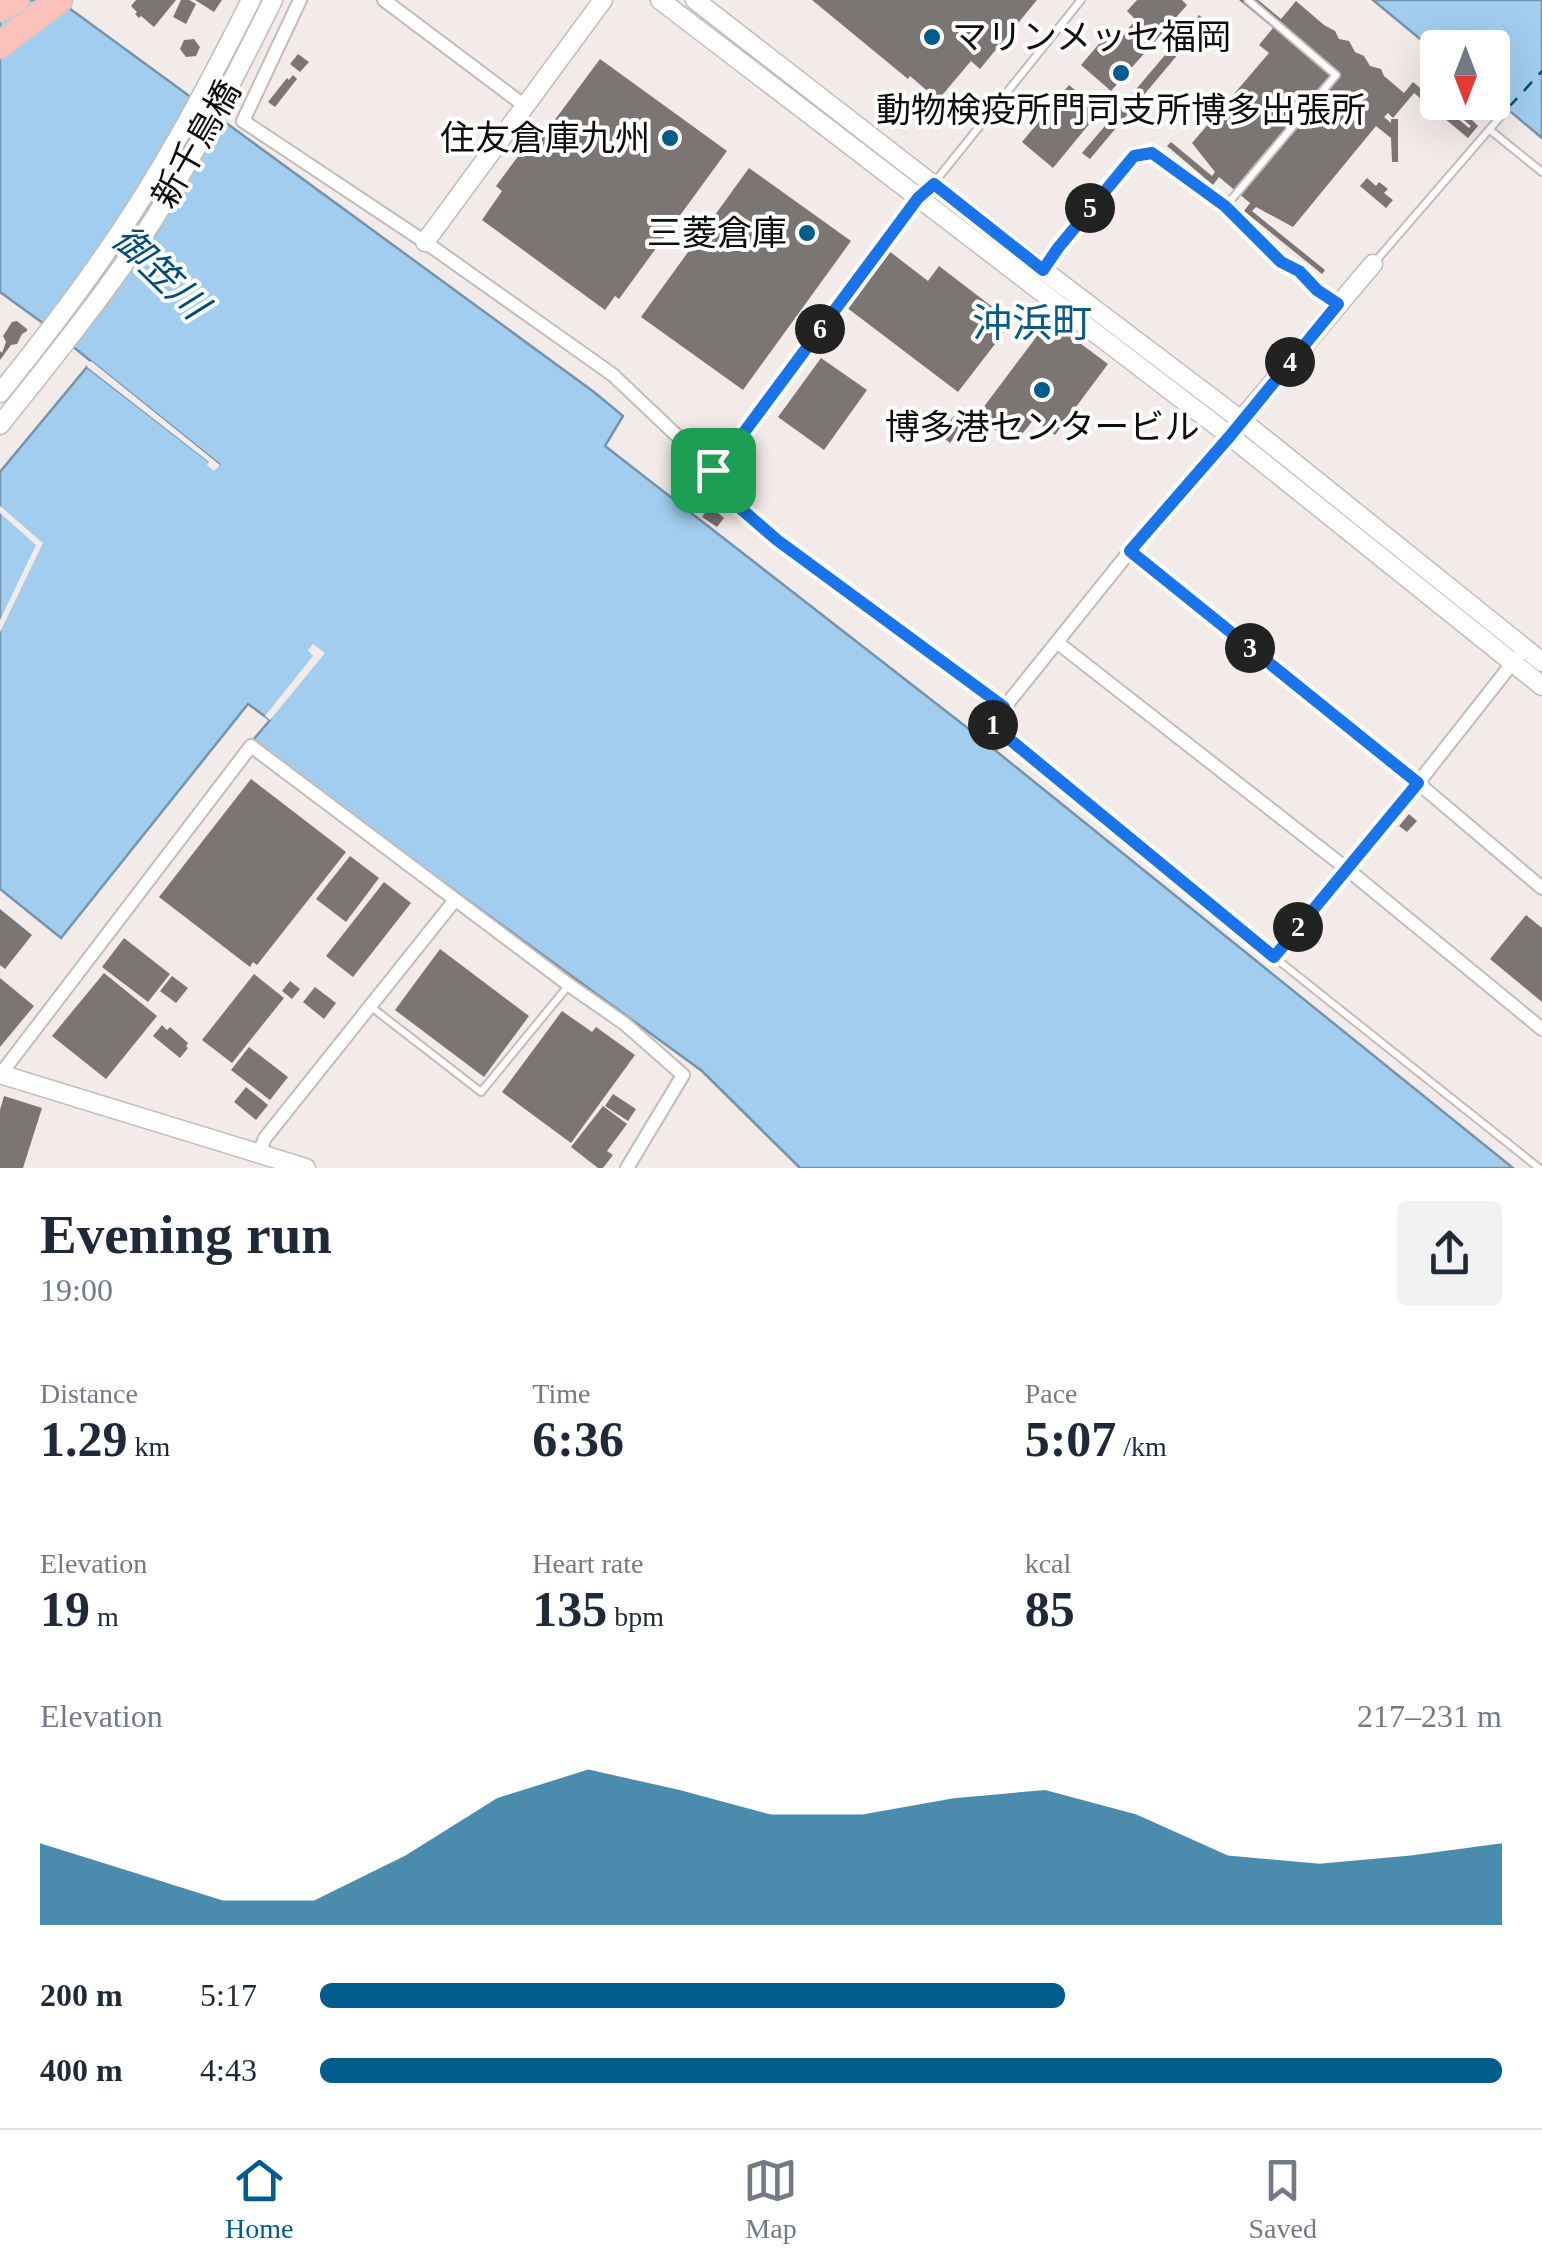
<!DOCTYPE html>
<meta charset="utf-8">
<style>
body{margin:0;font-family:"Times New Roman","Noto Sans JP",serif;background:#f2f2f3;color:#1f2937;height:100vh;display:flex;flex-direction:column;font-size:38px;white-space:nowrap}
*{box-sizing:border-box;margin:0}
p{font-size:32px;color:#747a83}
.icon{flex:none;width:55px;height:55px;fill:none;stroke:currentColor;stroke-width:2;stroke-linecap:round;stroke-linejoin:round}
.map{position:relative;height:1168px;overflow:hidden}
.panel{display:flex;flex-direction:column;background:#fff;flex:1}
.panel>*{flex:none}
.needle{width:65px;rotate:180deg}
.fabs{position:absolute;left:1420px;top:30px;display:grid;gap:20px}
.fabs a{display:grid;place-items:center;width:90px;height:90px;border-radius:10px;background:#fff;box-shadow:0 10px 40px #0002;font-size:50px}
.pin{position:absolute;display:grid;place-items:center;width:85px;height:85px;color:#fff;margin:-42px;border-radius:20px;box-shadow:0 5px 15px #0006}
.km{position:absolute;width:50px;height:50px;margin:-25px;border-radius:50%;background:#222;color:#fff;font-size:28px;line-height:50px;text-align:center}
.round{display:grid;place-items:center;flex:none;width:105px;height:105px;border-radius:10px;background:#f2f2f3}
.overview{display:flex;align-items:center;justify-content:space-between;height:170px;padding:0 40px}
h1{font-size:55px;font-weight:800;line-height:75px}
.metrics{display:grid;grid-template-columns:repeat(3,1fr);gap:15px;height:170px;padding:10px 40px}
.metrics div{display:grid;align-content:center}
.metrics b{font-size:50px;font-weight:800}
.metrics small{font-size:28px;font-weight:400}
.metrics p{font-size:28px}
.chart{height:280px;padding:20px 40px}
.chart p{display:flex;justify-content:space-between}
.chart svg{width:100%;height:180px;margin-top:10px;fill:#005c8c;opacity:.7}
ul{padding:0 40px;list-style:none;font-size:32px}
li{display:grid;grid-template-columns:160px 120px 1fr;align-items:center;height:75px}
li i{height:25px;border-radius:12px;background:#005c8c}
.tabs{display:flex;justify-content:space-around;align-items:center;height:140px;border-top:2px solid #e0e1e3;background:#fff;font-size:28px;color:#747a83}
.tabs a{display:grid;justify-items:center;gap:5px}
.tabs .active{color:#005c8c}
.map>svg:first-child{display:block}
</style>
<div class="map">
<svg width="1542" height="1168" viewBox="0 0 1542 1168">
<rect width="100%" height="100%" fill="#f2ebea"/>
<!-- water -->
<g fill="#a2cdee" stroke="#7693aa" stroke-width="2.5">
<polygon points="0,0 58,0 594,392 623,416 605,446 965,726 1513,1168 800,1168 702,1071 425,869 253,740 270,720 248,704 61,938 0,889 0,472 87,367 210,462 220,465 51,329 0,292"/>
<polygon points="1373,0 1542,0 1542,138 1493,97 1492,48 1438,48 1437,53"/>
</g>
<!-- pier -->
<g fill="#f2ebea">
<polygon points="91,361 220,465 214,471 207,465 209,462 87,367"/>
<polygon points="0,506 43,543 0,632 0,620 36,545 0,513"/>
<polygon points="313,644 325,653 270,720 265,716 313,656 308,650"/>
</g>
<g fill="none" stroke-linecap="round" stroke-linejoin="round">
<!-- ferry -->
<polyline stroke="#004d77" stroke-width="2.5" stroke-dasharray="12 10" stroke-linecap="butt" points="1509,107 1542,71"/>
</g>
<!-- building -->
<g fill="#7b7574">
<polygon points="136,0 176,0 154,27 141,16 139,18 135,14 137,12 131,6"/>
<polygon points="181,0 189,0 196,4 186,24 173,17"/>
<polygon points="195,0 222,0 214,12"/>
<polygon points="812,0 1037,0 980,69 971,61 938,100 910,76 908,79"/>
<polygon points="1137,0 1182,0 1187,5 1111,91 1081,65 1110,31 1119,39 1136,20 1127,11"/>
<polygon points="1239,0 1258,0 1281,19 1296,1 1324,25 1335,31 1339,39 1349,41 1355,52 1364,56 1370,66 1381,69 1384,76 1404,93 1413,82 1469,128 1471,126 1451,109 1456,104 1478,126 1468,138 1414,93 1393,118 1388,113 1384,117 1391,123 1391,119 1398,119 1398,162 1392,162 1391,138 1376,126 1293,227 1256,207 1252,211 1325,270 1322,274 1244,211 1250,203 1219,177 1213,185 1167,146 1171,142 1212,176 1215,172 1192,143 1269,53 1259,45 1273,28"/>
<polygon points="1199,15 1206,21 1090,159 1082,153"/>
<polygon points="194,39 200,47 196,56 186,57 180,49 184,40"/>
<polygon points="298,54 309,62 300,72 290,64"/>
<polygon points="600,59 727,151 619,299 615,296 605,310 482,220 502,191 496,186 522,151 528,156"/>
<polygon points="293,75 297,79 275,107 268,102 287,78 289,80"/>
<polygon points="1069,85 1100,111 1053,168 1022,142"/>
<polygon points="749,168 851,241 743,390 641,317"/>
<polygon points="1367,178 1376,186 1379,182 1388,189 1384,193 1393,200 1386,208 1360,186"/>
<polygon points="889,251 928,281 939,266 1012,322 958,392 846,307"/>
<polygon points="1049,320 1108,364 1055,435 1034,419 1014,444 977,416"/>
<polygon points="17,321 27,329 27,331 22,334 17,344 11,345 0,360 0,351 2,353 6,342 3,336 12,322"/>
<polygon points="821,358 867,390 824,450 778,417"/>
<polygon points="954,416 964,424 950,443 939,434"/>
<polygon points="710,506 724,518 717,527 702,517"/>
<polygon points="251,779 346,852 257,965 253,962 250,967 159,897"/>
<polygon points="1409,814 1417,821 1407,832 1399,826"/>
<polygon points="350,856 379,878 346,922 316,899"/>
<polygon points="384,882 411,903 353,977 326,956"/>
<polygon points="0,909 32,935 5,969 0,965"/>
<polygon points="1526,915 1542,928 1542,1002 1490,959"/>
<polygon points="124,938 170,974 148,1002 102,967"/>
<polygon points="440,949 529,1016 484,1077 395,1010"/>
<polygon points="104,973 157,1016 106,1079 52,1036"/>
<polygon points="254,974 284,998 232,1063 202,1040"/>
<polygon points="172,976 188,988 176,1003 160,991"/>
<polygon points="0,978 34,1006 0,1047"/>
<polygon points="290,981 300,989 292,999 282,991"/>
<polygon points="315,987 336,1003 324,1019 303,1002"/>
<polygon points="562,1011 592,1032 596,1027 635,1055 571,1143 502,1092"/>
<polygon points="162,1025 167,1030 170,1027 188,1043 186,1046 188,1048 180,1058 153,1036"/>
<polygon points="249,1047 288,1077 270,1100 231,1070"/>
<polygon points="246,1087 268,1105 256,1120 234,1102"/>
<polygon points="613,1094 636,1109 628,1121 605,1106"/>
<polygon points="4,1096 42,1108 23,1168 0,1168 0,1110"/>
<polygon points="603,1106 627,1124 607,1151 613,1155 603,1168 598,1168 571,1147"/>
</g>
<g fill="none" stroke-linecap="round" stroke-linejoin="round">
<!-- service casing -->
<g stroke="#c3bcbb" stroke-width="10">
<g id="service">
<polyline points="1490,130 1542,172"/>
<polyline points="934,183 1081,0"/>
<polyline points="1225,207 1336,75 1248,0"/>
<polyline points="1374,263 1507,109"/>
<polyline points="1031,283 1134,157 1152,153 1225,207 1281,261 1299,271 1317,291 1337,304"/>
<polyline points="992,725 1274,957 1539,1168"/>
<polyline points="370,1006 481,1092 568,986"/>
</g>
</g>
<!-- minor casing -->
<g stroke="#c3bcbb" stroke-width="16">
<g id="minor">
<polyline points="300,0 243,121 425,242 613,375 713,470 725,494 777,540 1004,707"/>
<polyline points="384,0 525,106"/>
<polyline points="713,470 745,431 901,218 924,192"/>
<polyline points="1130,551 1418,783 1542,888"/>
<polyline points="1058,643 1347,869 1542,1029"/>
<polyline points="991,724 1130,551 1241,420"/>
<polyline points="1274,957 1418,783 1518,656"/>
<polyline points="0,1075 251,746 569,985 625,1024 683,1075 627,1168"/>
<polyline points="259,1153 265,1138 455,900"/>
</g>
</g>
<!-- tertiary casing -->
<g stroke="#c3bcbb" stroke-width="21">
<g id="tertiary">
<polyline points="660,0 1230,436 1542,686"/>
<polyline points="695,0 1043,270 1241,420 1542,662"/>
<polyline points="425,242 603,0"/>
<path d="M0,393C50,331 98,268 140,201C181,137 217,68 251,0"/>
<polyline points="1241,420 1373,264"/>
<path d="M0,425C43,371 87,317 126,261C183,179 229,89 273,0"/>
<polyline points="0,1074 306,1168"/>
</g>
</g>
<!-- motorway casing -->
<g stroke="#cacaca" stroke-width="29">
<g id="motorway">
<polyline points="0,8 16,0"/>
<polyline points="0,45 59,0"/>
</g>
</g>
<!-- service -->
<use href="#service" stroke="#fff" stroke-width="6"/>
<!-- minor -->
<use href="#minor" stroke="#fff" stroke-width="12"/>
<!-- tertiary -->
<use href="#tertiary" stroke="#fff" stroke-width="18"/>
<!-- motorway -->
<use href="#motorway" stroke="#fcc1bb" stroke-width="25"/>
</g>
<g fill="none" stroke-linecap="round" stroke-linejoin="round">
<!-- route casing -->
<g stroke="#fff" stroke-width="20">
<polygon id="route" points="1152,153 1225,206 1281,262 1299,271 1317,290 1338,304 1230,436 1130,551 1418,783 1274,957 991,724 1004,707 777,540 724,494 713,470 745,431 918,198 934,184 1043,270 1058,248 1134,156"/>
</g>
<!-- route -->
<use href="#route" stroke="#1a73e8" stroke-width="12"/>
</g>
<!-- markers -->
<g fill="#005c8c" stroke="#fff" stroke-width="4">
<circle cx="932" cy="37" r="10"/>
<circle cx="1121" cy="73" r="10"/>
<circle cx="670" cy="138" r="10"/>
<circle cx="807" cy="233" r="10"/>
<circle cx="1042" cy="390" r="10"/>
</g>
<g text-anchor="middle" stroke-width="8" stroke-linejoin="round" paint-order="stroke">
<!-- poi labels -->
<g font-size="35" fill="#0f0d0d" stroke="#fff">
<text x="952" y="49" text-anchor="start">マリンメッセ福岡</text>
<text x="1121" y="122">動物検疫所門司支所博多出張所</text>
<text x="650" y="150" text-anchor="end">住友倉庫九州</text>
<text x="787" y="245" text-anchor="end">三菱倉庫</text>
<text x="1042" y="439">博多港センタービル</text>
</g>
<!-- street labels -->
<g font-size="35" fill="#0f0d0d" stroke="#fff">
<text transform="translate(196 144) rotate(-60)" y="12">新千鳥橋</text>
</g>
<!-- water labels -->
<g font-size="38" font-style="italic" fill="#004d77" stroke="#fff">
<text transform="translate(160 272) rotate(44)" y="13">御笠川</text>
</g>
<!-- quarter labels -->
<g font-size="40" fill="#0b5985" stroke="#fff">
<text x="1032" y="337">沖浜町</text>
</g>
</g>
</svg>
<div class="fabs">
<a><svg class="needle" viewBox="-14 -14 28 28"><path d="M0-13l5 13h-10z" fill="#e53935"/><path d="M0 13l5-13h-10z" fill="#747a83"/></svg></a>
</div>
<div class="pin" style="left:713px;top:470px;background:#1e9e55"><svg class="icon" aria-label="arrive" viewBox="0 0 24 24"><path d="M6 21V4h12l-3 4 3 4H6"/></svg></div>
<b class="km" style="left:993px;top:725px">1</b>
<b class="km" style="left:1298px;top:927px">2</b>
<b class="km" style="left:1250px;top:648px">3</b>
<b class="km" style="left:1290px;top:362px">4</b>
<b class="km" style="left:1090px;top:208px">5</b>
<b class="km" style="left:820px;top:329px">6</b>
</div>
<section class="panel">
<div class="overview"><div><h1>Evening run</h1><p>19:00</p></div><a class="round"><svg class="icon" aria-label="share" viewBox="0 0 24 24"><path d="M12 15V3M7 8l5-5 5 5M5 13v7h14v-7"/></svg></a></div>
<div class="metrics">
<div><p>Distance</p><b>1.29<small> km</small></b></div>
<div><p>Time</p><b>6:36</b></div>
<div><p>Pace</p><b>5:07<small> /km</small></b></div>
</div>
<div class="metrics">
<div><p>Elevation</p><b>19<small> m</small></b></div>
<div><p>Heart rate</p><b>135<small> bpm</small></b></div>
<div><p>kcal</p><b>85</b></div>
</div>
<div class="chart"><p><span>Elevation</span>217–231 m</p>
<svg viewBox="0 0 160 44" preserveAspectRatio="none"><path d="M0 44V24L10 31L20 38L30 38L40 27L50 13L60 6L70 11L80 17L90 17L100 13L110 11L120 17L130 27L140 29L150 27L160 24V44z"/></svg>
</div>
<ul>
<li><b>200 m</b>5:17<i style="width:63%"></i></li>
<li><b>400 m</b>4:43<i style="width:100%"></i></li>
</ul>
</section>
<nav class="tabs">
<a class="active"><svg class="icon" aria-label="home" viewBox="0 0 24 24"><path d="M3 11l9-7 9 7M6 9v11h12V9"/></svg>Home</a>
<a><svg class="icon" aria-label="map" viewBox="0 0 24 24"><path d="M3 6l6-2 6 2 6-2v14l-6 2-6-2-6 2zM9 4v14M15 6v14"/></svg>Map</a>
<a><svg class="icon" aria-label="saved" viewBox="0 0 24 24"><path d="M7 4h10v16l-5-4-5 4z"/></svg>Saved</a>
</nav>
